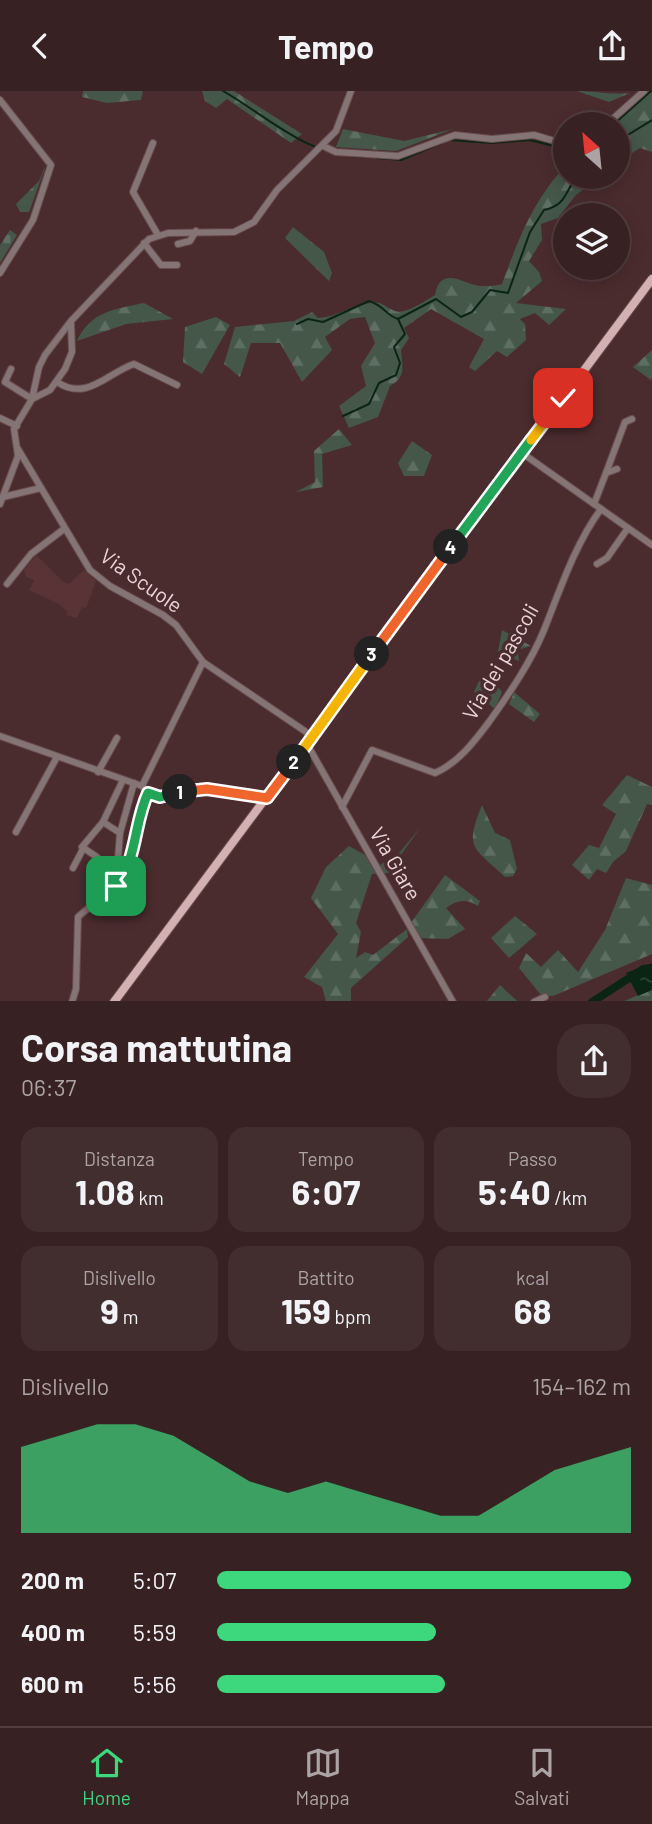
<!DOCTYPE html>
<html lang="it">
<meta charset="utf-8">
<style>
body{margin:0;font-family:Barlow,sans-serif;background:#432e2f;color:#f1f3f6;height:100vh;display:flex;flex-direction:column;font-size:26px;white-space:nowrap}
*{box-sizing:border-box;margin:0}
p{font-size:23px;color:#aba3a5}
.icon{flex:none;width:38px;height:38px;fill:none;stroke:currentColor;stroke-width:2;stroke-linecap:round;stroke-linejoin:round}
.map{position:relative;height:910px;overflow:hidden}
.sheet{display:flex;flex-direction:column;background:#382122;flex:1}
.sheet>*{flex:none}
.needle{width:46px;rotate:333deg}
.fabs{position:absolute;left:553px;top:21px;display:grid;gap:14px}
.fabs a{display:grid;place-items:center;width:77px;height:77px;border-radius:50%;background:#382122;box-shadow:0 4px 18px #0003,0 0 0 2px #523e40;font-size:35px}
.pin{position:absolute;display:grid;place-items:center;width:60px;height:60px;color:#fff;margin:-30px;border-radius:14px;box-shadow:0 4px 10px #0006}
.km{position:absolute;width:35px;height:35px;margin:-18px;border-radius:50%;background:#222;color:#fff;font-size:19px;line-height:35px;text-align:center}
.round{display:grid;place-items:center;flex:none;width:74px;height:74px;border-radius:28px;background:#432e2f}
.head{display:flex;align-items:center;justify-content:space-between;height:119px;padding:0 21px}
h1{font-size:38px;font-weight:700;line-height:52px}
.metrics{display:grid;grid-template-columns:repeat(3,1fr);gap:10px;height:119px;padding:7px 21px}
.metrics div{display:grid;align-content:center;border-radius:18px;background:#432e2f;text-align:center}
.metrics b{font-size:35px;font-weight:700}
.metrics small{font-size:19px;font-weight:400}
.metrics p{font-size:19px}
.chart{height:196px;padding:14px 21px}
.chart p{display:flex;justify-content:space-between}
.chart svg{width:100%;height:126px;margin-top:7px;fill:#3dd77d;opacity:.7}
ul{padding:0 21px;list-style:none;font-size:23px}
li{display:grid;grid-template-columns:112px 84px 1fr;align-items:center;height:52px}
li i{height:18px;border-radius:9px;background:#3dd77d}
header{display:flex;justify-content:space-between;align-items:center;height:91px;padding:0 21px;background:#382122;font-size:32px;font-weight:700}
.tabs{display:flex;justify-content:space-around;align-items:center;height:98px;border-top:2px solid #523e40;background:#382122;font-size:19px;color:#aba3a5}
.tabs a{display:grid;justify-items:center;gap:4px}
.tabs .current{color:#3dd77d}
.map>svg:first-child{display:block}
</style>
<header><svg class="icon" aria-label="back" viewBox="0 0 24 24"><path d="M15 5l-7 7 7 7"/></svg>Tempo<svg class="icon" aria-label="share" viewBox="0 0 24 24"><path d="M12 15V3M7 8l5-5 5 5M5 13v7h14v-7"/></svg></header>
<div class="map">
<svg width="652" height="911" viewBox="0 0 652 911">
<defs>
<pattern id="forest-firs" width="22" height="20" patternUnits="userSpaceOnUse" patternTransform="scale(1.75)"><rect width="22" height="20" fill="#445749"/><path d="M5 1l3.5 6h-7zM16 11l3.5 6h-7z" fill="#5f6e62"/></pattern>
<pattern id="cemetery-stones" width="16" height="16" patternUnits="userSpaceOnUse" patternTransform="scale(1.75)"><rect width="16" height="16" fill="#445749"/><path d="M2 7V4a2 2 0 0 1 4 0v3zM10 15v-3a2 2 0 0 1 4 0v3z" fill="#5f6e62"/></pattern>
<pattern id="water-ripples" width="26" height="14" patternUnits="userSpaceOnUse" patternTransform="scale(1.75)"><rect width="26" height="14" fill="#0a2514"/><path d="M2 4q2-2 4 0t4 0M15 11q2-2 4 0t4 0" fill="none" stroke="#2e4435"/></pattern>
</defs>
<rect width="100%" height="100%" fill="#4b2c2e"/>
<!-- built -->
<polygon fill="#5a3337" points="36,464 63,491 69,493 84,479 96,490 86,517 82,516 77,527 66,524 68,521 59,513 29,499 34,489 26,486 24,480"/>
<!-- forest -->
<g fill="url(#forest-firs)">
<polygon points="83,0 143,0 141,9 107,12 82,6"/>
<polygon points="202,0 234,0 302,43 291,52 227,8 216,17 205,10"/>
<path d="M577,0C596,0 611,4 630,2L609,11Z"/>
<polygon points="645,0 652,0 652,61 640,57 629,64 630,74 618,67 618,33 610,33"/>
<polygon points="343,38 404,50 453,38 396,60 336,56"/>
<polygon points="46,74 29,121 20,121 16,113 39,90"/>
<path d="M565,75V86H598L575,105L558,127L541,133L542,149L529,170L539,181L542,190L516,212L566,218L549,234L535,222L520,228L525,233L526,249L507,266L497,260L475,280L469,276L484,248L431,218L404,237L409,247L401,259C402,275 407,286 390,295L378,326L349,337L339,315L366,295L361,275L375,252L365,226L350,228L325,246L332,259L302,291L280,252H251L240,286L224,273L235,236L294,230L312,221L318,227C337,226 351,215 370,212C383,210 384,216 395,220C405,224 427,209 435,204C440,176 460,190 475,194C480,196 496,195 502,193C519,147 532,112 565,75Z"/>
<polygon points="293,136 324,161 332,182 329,190 285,147"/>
<path d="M144,212L173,228L126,233L77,250C90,221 114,218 144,212Z"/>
<polygon points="216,226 230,234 202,283 183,271 185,236"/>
<polygon points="652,259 652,286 651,289 633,276"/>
<polygon points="339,338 352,354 322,363 323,396 296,401 315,391 314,360"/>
<polygon points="412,350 432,364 424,385 404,385 398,372"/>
<polygon points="502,539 531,555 518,559 519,570 498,561"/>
<polygon points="490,587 502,601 495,618 474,601 479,590"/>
<polygon points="514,601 540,623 534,631 509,613"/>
<polygon points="627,684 652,696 652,714 647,713 626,760 613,771 606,782 597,778 589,789 572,774 589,754 599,757 616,723 602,714"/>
<path d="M482,714L495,742L510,749L517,778L513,785L505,786C473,756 464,758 482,714Z"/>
<polygon points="420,737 388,782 372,783 356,832 361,841 356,867 365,861 373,864 407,838 408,846 351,897 351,910 326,910 322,896 304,886 338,843 311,807 326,776 349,755 365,764 374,778 400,761"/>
<path d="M445,784L480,810L478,815C466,807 457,809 446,817L465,838L448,848L419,847L411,832Z"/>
<polygon points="626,787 652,794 652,863 553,905 541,904 519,877 526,862 541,876 558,859 578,881 605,839"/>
<polygon points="515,825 537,843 509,867 491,847"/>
<polygon points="500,894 517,910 487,910"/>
<polygon points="652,898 652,910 622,911"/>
</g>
<!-- cemetery -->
<polygon fill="url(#cemetery-stones)" points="10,139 17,144 0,172 0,154"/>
<!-- water -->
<polygon fill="url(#water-ripples)" points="652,872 652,899 638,905 626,882"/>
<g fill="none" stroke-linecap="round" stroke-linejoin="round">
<!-- stream -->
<g stroke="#0a2514" stroke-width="2">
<path d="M223,0C270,27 307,66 365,66"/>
<polyline points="614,33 651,0"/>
<polyline points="450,49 492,52 530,49 565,58"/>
<polyline points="618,50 652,29"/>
<polyline points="377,67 401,69 442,52"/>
<path d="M398,228L436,208L461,226L472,221L490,199L508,202L530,141L544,119C567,114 564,101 577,86"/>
<path d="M297,233L308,228L323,231L369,210C385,215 385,224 398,228L405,243L394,256L400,272L396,284L379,292L369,313L343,325"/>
</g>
<!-- river -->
<polyline stroke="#0a2514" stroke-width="8" points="592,911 643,878 652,877"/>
<!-- minor casing -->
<g stroke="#684b4c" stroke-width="8">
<g id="minor">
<polyline points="0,9 51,74 33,129 0,182"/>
<polyline points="607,33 644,0"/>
<polyline points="153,52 133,101 158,144"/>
<polyline points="323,55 336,61 398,65 455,44 492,48 534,44 565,53"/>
<polyline points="144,152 161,174 177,174"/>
<polyline points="178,153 190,150 196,140"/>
<polyline points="11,278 5,291 32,308 50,299 65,278 72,261 71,232"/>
<path d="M57,291C87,311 107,282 134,273L177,294"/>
<polyline points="0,327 17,335"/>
<polyline points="18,358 90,479 110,495 163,524 176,534 203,571 312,645"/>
<polyline points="522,362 652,454"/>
<polyline points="606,382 625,331 632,328"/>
<polyline points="3,406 41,397"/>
<polyline points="0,413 18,365 14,338 32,308 39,276 45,264 71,230 149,148 168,142 234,141 254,131 277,99 336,40 351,0"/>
<polyline points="594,413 606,382 617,378"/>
<polyline points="597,473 607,467 628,437"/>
<polyline points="7,493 31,463 64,438"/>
<polyline points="0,645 142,695 148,702 160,706 207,698 267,707"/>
<polyline points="307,653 453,911"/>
<polyline points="98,681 117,647"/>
<polyline points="142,695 203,571"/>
<path d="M342,716L372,659L435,682C458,672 474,651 489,631C509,603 531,571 544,539C560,499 575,453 601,418"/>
<polyline points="16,741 57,666"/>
<polyline points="120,742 103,731 123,689"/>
<polyline points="97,766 82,756 103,731"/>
<polyline points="73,777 83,758"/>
<polyline points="116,793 120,742 134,692"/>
<path d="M72,911L76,898L78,826C91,813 109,806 120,791C137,766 135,729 148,702"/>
<polyline points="534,911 545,906"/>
</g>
</g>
<!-- major casing -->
<g stroke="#684b4c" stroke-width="10">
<polyline id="major" points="114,911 652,188"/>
</g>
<!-- minor -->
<use href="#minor" stroke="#857475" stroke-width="6"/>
<!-- major -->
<use href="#major" stroke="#d3b1b3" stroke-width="8"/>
</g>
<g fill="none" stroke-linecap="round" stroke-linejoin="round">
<!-- split-1 casing -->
<g stroke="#fff" stroke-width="14">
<path id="split-1" d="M116,795C137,770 134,731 148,702L160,706L180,701"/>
</g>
<!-- split-2 casing -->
<g stroke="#fff" stroke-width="14">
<polyline id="split-2" points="180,701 207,698 267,707 294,671"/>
</g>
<!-- split-3 casing -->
<g stroke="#fff" stroke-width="14">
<polyline id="split-3" points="294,671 372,563"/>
</g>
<!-- split-4 casing -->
<g stroke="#fff" stroke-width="14">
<polyline id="split-4" points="372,563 451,456"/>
</g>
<!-- split-5 casing -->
<g stroke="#fff" stroke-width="14">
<polyline id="split-5" points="451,456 531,349"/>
</g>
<!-- split-6 casing -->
<g stroke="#fff" stroke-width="14">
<polyline id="split-6" points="531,349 563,307"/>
</g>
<!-- split-1 -->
<use href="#split-1" stroke="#22a559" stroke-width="9"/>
<!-- split-2 -->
<use href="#split-2" stroke="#f0652b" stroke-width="9"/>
<!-- split-3 -->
<use href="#split-3" stroke="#f5b400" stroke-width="9"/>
<!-- split-4 -->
<use href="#split-4" stroke="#f0652b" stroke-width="9"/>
<!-- split-5 -->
<use href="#split-5" stroke="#22a559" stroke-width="9"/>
<!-- split-6 -->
<use href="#split-6" stroke="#f5b400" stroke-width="9"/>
</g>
<g text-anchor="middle" stroke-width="7" stroke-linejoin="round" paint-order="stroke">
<!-- street labels -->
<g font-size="21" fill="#ebd6d7" stroke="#4b2c2e">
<text transform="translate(141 490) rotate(35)" y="7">Via Scuole</text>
<text transform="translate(501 571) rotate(-60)" y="7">Via dei pascoli</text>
<text transform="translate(395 773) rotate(60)" y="7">Via Giare</text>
</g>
</g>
</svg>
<div class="fabs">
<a><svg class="needle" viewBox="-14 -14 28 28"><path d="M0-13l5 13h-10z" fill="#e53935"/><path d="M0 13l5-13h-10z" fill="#aba3a5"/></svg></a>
<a><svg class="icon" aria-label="layers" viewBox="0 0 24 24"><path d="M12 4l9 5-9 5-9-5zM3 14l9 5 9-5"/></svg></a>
</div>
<div class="pin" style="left:116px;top:795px;background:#1e9e55"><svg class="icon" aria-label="arrive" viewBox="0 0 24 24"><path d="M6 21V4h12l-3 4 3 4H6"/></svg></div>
<div class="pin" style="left:563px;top:307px;background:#d93025"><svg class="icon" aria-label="check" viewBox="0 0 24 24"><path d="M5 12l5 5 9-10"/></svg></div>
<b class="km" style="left:180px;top:701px">1</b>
<b class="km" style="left:294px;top:671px">2</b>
<b class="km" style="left:372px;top:563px">3</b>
<b class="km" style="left:451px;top:456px">4</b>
</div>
<section class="sheet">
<div class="head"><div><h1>Corsa mattutina</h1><p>06:37</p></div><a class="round"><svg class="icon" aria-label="share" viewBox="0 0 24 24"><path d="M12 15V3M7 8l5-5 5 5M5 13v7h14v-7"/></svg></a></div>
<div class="metrics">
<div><p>Distanza</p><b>1.08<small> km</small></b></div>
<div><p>Tempo</p><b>6:07</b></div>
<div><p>Passo</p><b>5:40<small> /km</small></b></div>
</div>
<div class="metrics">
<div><p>Dislivello</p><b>9<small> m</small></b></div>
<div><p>Battito</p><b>159<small> bpm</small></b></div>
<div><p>kcal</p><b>68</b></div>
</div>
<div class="chart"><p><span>Dislivello</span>154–162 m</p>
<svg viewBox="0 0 160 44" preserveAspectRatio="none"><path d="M0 44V14L10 10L20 6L30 6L40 10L50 18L60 26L70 30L80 26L90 30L100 34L110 38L120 38L130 30L140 22L150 18L160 14V44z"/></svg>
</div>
<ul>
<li><b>200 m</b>5:07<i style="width:100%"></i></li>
<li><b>400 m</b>5:59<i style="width:53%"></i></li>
<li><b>600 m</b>5:56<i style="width:55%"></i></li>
</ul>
</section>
<nav class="tabs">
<a class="current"><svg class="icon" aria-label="home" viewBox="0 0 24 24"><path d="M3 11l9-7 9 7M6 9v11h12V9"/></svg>Home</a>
<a><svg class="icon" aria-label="map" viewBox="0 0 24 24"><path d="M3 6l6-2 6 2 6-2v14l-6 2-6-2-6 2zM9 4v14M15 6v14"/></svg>Mappa</a>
<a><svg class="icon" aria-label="saved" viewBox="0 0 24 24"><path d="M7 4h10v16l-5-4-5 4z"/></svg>Salvati</a>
</nav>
